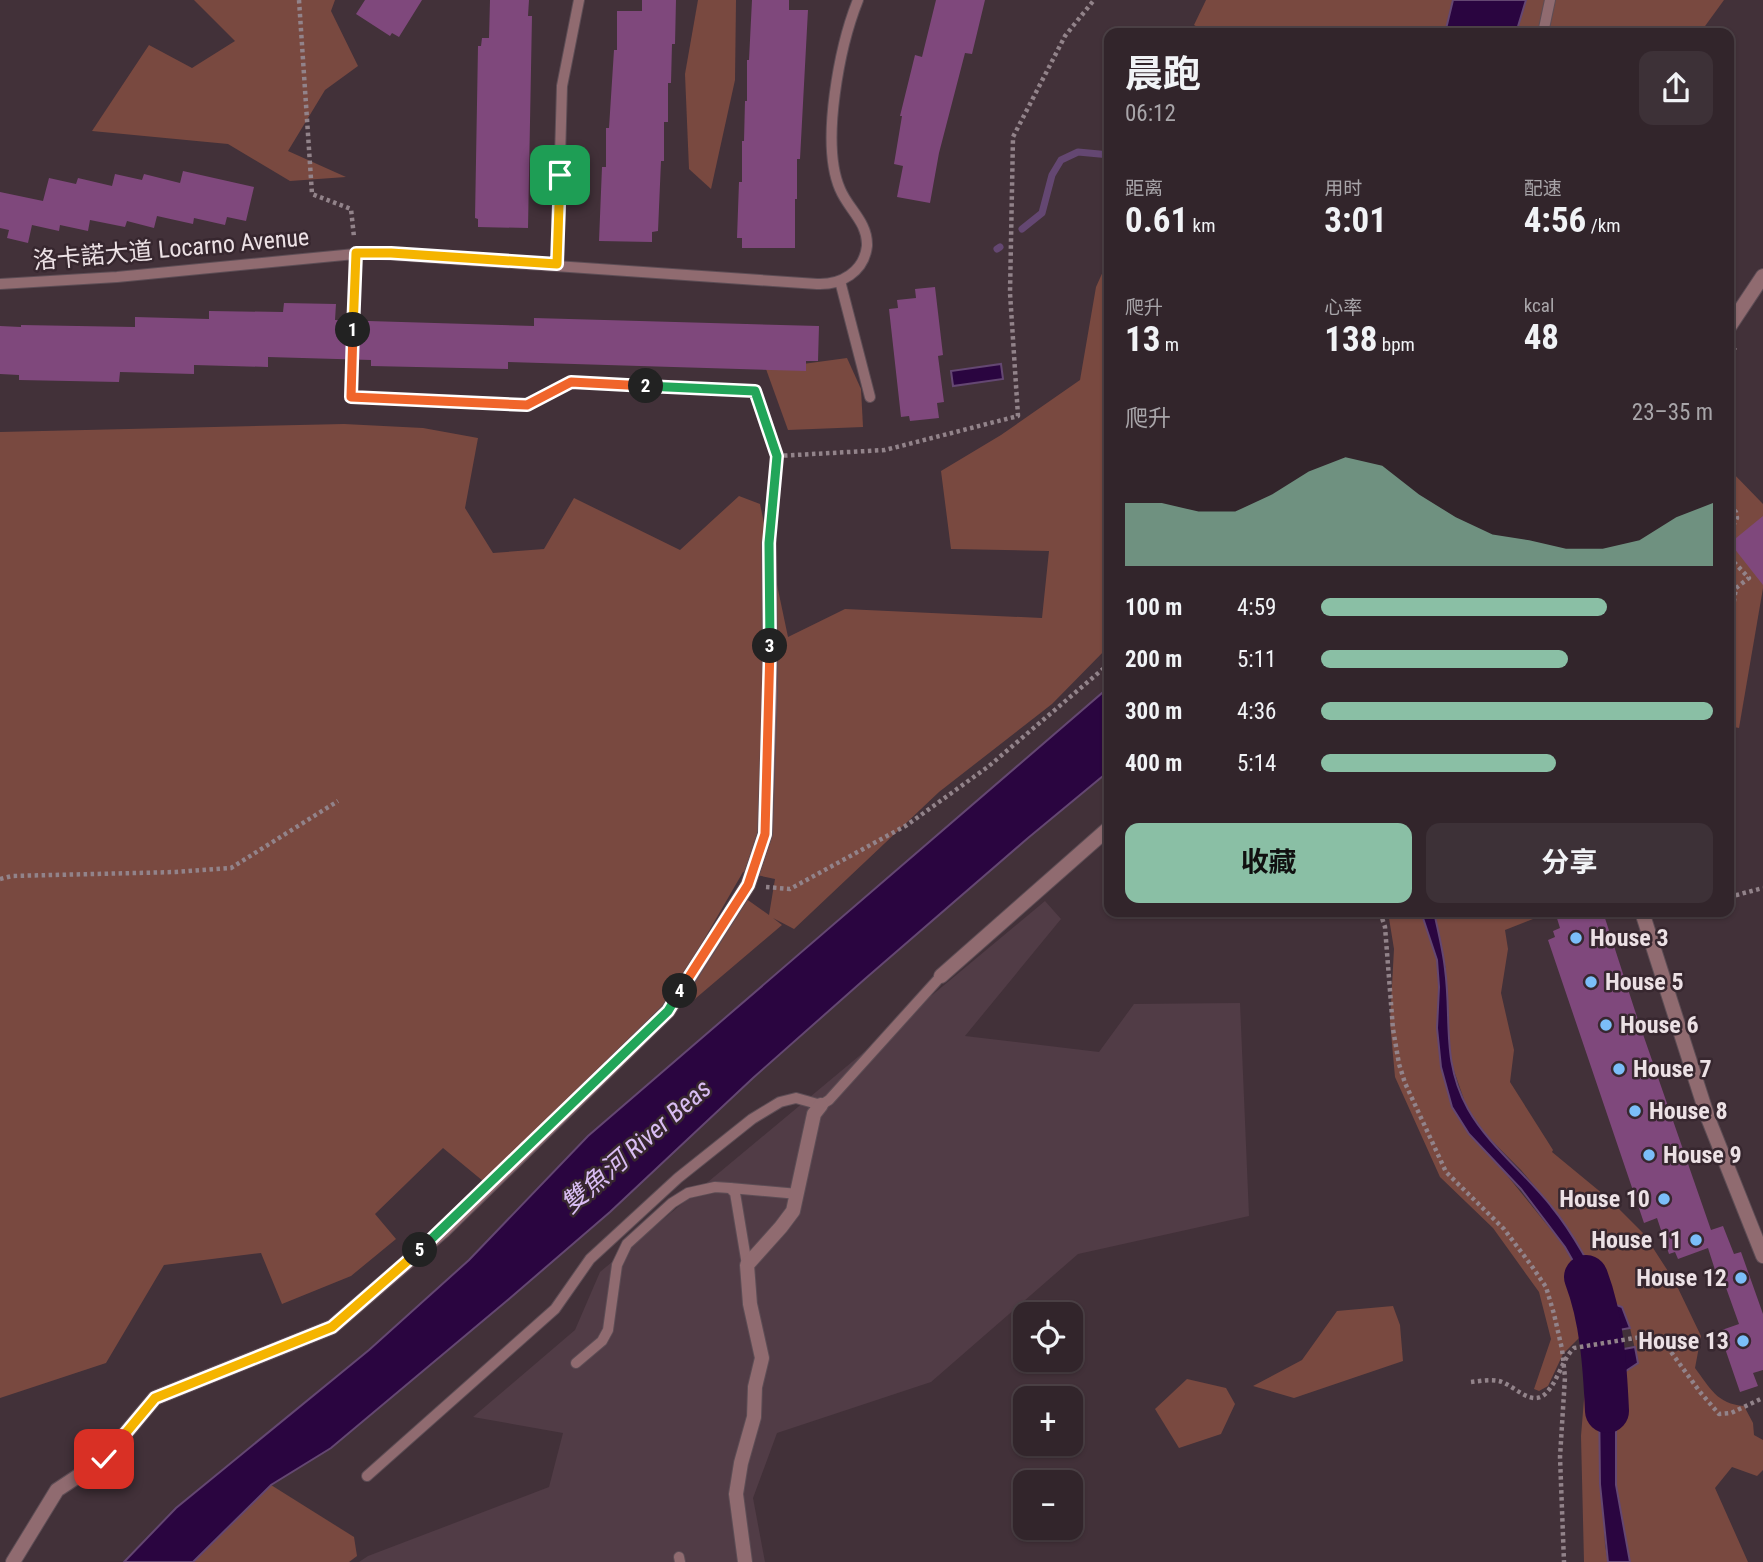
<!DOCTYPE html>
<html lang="zh">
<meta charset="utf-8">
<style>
body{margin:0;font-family:"Roboto Condensed","Noto Sans SC",sans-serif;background:#3d3137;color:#f1f3f6;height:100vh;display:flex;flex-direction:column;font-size:26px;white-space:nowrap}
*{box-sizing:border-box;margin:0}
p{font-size:23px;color:#a8a5a9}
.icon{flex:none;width:38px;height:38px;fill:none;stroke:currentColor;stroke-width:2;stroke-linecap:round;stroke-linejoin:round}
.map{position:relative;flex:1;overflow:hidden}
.side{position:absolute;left:1104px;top:28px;width:630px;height:889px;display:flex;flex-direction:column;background:#32252b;border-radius:14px;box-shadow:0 2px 5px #0004,0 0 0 2px #4d4247}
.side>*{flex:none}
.tools{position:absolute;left:1013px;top:1302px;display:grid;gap:14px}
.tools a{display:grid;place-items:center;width:70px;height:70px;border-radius:14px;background:#32252b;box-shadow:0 2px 5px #0004,0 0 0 2px #4d4247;font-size:35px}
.pin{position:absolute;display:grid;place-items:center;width:60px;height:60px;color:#fff;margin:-30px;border-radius:14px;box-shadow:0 4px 10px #0006}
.km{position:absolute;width:35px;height:35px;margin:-18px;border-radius:50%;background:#222;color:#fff;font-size:19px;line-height:35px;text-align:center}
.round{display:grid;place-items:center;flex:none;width:74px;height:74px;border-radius:14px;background:#3d3137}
.headline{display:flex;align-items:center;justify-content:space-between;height:119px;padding:0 21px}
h1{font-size:38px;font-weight:700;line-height:52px}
.figures{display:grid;grid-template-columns:repeat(3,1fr);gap:10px;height:119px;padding:7px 21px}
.figures div{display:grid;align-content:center}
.figures b{font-size:35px;font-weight:700}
.figures small{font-size:19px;font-weight:400}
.figures p{font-size:19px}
.chart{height:196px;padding:14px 21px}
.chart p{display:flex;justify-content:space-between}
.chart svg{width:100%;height:126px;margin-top:7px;fill:#8abfa5;opacity:.7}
.button{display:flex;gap:14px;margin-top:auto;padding:14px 21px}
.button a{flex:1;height:80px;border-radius:14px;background:#8abfa5;color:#111;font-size:28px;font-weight:700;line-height:80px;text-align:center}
.button a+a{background:#3d3137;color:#f1f3f6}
ul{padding:0 21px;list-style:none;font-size:23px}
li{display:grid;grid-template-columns:112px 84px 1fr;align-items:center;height:52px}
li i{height:18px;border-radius:9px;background:#8abfa5}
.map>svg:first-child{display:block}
</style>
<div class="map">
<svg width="1763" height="1562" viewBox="0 0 1763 1562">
<rect width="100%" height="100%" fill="#423139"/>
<!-- built -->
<polygon fill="#513c46" points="1045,901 1061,919 965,1036 1099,1052 1134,1004 1240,1003 1249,1216 1078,1254 931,1382 777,1433 753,1498 765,1562 359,1562 368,1556 549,1487 563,1433 473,1417 575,1330 600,1272"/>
<!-- green -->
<g fill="#794940">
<polygon points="194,0 335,0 331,11 358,66 325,90 288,151 346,177 290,181 228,144 92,131 149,45 192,68 235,41"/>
<polygon points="698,0 736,0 735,80 711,189 689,169 685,74"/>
<polygon points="1206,0 1453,0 1445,33 1207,33 1194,25"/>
<polygon points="1526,0 1724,0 1700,33 1516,33"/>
<polygon points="1109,258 1109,646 1052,704 939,792 794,929 773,918 782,925 689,1004 680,999 745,898 769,915 775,879 743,872 664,1009 489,1186 443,1148 375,1214 396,1239 351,1276 282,1304 261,1253 164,1265 106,1363 0,1398 0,432 344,424 423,428 478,438 465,508 493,553 544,549 574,498 680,550 739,496 760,504 788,637 845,609 1042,618 1049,551 951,549 941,471 1001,435 1080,380 1096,287"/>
<polygon points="847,358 861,389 863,427 788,430 766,369"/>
<polygon points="1729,469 1763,504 1763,588 1739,728 1729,726"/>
<polygon points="1388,912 1421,912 1437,960 1439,987 1437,1028 1452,1107 1565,1247 1581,1275 1586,1310 1580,1313 1580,1337 1563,1354 1548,1386 1539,1391 1534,1389 1551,1339 1539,1292 1493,1228 1440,1177 1395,1077 1390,1022 1394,949"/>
<path d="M1434,912H1534L1533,919L1505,930L1508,949L1501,993L1514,1050L1510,1082L1553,1150L1552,1152L1609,1199L1644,1234L1675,1282L1701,1336L1695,1368C1710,1388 1717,1404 1744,1406L1753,1423L1754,1435L1763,1440V1470L1757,1476L1732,1467L1715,1488L1748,1562H1630L1616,1485V1374L1638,1362L1630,1328L1622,1307L1608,1302L1574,1239L1553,1208L1521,1170L1487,1136L1467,1108L1452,1065L1447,1033L1446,970Z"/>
<polygon points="1393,1306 1400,1325 1403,1361 1294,1398 1253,1386 1302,1360 1337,1311"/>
<polygon points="1586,1375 1597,1380 1599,1390 1605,1545 1608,1562 1584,1562 1581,1436"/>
<polygon points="1187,1379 1226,1388 1235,1404 1221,1434 1179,1448 1155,1409"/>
<polygon points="271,1485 354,1537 357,1556 349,1562 193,1562"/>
</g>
<!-- water -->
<g fill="#2a0540" stroke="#644772" stroke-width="2">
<polygon points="1453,0 1526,0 1516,33 1445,33"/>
<polygon points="1001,364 1003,379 953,386 951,371"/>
<polygon points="1109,687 1109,771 1028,838 866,978 753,1078 610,1212 509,1299 331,1448 271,1485 193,1562 124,1562 176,1508 369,1350 469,1260 588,1136"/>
<path d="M1421,912H1434C1438,931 1443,950 1445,969C1452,1020 1441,1060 1468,1109C1488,1145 1526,1174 1551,1206C1574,1234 1592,1269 1608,1302L1622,1307L1630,1328L1580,1337L1576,1316L1583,1310L1581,1275L1565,1247L1521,1189L1469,1134L1452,1107L1441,1067L1437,1028L1439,987L1437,960Z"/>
<polygon points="1635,1347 1638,1363 1620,1375 1616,1382 1616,1485 1630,1562 1608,1562 1600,1484 1599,1393 1597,1380 1586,1375 1585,1356"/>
</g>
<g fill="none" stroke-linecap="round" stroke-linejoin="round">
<!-- stream -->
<g stroke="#644772" stroke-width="7">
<polyline points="1022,229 1042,213 1052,175 1061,160 1078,152 1110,155"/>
<polyline points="997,249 1000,247"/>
</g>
<!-- river -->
<path stroke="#2a0540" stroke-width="44" d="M1586,1277C1602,1319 1605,1367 1607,1411"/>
</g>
<!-- building -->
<g fill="#7f487c">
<polygon points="365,0 422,0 399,37 392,33 390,36 356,14"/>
<polygon points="490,0 529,0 528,16 532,16 528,228 478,227 478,219 475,218 478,46 481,46 482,38 489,38"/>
<polygon points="642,0 676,0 675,44 672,44 671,83 668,83 668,122 664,122 664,161 661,161 658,231 652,232 652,242 599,241 602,167 606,167 606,128 609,128 614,50 617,50 617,11 642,11"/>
<polygon points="752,0 789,0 789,10 808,10 800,159 797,159 797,199 795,199 795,248 742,248 742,238 737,238 739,182 742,182 742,141 744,141 745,101 747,101 747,60 749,60"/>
<polygon points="936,0 985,0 972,54 965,53 939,153 930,203 897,197 903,166 894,164 902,116 900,116 915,55 922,57"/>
<polygon points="183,171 254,187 246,221 227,217 225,225 194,218 193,224 157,216 154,228 127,221 125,227 90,220 88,231 60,225 59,231 32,225 28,243 7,238 9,230 0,228 0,192 43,201 49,178 76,184 78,178 112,186 115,174 142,180 144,174 180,183"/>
<polygon points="935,287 943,355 938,356 944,402 937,403 939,418 910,421 909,416 901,417 889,309 898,308 897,300 916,298 915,289"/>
<polygon points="284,303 336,304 335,320 534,326 534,318 819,326 818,361 806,361 806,371 508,362 508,369 371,366 371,360 268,357 268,367 194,365 194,374 120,372 119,382 19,380 19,375 0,374 0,326 21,327 21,325 135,327 135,317 209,319 209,311 283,312"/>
<polygon points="1763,516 1763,585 1730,543"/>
<polygon points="1555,912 1603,912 1637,1017 1711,1230 1723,1226 1734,1254 1741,1252 1763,1314 1763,1370 1753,1373 1758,1386 1740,1392 1719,1331 1739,1324 1720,1271 1716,1273 1708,1248 1678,1259 1675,1252 1669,1254 1657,1218 1644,1223 1548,940 1555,937 1553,931 1560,928"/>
</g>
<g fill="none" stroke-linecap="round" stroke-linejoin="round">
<!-- lane casing -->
<g stroke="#5d4d55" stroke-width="12">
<g id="lane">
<polyline points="1543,33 1550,0"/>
<polyline points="557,264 562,86 579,0"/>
<polyline points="840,281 870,397"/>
<path d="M0,284L117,277L365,253L817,284C841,285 864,272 867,246C868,222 848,209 840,189C820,143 840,45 858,0"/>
<polyline points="730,1188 798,1194"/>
<polyline points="576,1363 602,1341 608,1330 617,1265 627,1244 672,1203 688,1193 715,1187 730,1188 735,1193 747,1265"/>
<polyline points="367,1476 555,1309 590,1259 678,1178 752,1119 780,1102 796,1098 821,1105 829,1100 941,976"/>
<polyline points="679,1557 680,1562"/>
</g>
</g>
<!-- street casing -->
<g stroke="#5d4d55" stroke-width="16">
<g id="street">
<polyline points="1729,327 1763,276"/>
<polyline points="1642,912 1708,1118 1763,1256"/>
<polyline points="941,976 1110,827"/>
<polyline points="13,1562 57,1490 104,1459 155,1398 332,1327 443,1231 668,1011 748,885 765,834 770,691 769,543"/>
<polyline points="745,1562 736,1494 741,1463 754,1417 755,1387 762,1358 750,1304 747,1265 781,1227 793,1211 814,1114 821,1105"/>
</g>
</g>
<!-- path -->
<g stroke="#92838a" stroke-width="4.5" stroke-dasharray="3.5 3.5" stroke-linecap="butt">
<polyline points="299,0 312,194 351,209 354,237"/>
<polyline points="355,270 351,397 527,405 571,382 755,392 777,456 770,525"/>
<polyline points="1729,356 1737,345"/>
<polyline points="777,456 885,450 1018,416 1010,293 1013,137 1065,36 1094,0"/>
<polyline points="1729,505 1736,512 1737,518 1729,534"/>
<polyline points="1729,557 1749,578 1736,588 1729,632"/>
<polyline points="0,879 12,876 176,872 231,868 338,801"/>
<polyline points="766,887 790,889 907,825 989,766 1110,663"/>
<polyline points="1729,897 1763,888"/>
<polyline points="1380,912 1385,927 1393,1029 1399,1064 1405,1083 1446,1172 1504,1229 1531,1265 1546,1287 1554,1314 1562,1349 1565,1377 1560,1457 1564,1562"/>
<polyline points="1675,913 1678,912"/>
<path d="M1471,1382C1480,1381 1490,1379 1499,1381C1515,1385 1533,1410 1548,1391C1559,1378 1562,1360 1574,1348L1647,1336L1654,1338L1666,1345L1700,1392L1719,1414L1731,1413L1763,1398"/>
</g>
<!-- lane -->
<use href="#lane" stroke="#906b70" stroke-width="10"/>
<!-- street -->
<use href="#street" stroke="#906b70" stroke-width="14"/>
</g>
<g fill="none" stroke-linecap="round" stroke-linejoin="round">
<!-- split-1 casing -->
<g stroke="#fff" stroke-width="14">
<polyline id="split-1" points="353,330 356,253 391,253 557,264 560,175"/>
</g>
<!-- split-2 casing -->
<g stroke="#fff" stroke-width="14">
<polyline id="split-2" points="353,330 351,397 527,405 571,382 646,386"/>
</g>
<!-- split-3 casing -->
<g stroke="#fff" stroke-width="14">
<polyline id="split-3" points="646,386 755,391 777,456 769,543 770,646"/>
</g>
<!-- split-4 casing -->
<g stroke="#fff" stroke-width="14">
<polyline id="split-4" points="680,991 748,885 765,834 770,646"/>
</g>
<!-- split-5 casing -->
<g stroke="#fff" stroke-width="14">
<polyline id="split-5" points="420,1250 668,1011 680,991"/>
</g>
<!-- split-6 casing -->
<g stroke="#fff" stroke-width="14">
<polyline id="split-6" points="104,1459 155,1398 332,1327 420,1250"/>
</g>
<!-- split-1 -->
<use href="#split-1" stroke="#f5b400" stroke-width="9"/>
<!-- split-2 -->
<use href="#split-2" stroke="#f0652b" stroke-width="9"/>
<!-- split-3 -->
<use href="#split-3" stroke="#22a559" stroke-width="9"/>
<!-- split-4 -->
<use href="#split-4" stroke="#f0652b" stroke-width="9"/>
<!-- split-5 -->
<use href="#split-5" stroke="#22a559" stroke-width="9"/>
<!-- split-6 -->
<use href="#split-6" stroke="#f5b400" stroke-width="9"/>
</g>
<!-- markers -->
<g fill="#7bbef9" stroke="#37272f" stroke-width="2.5">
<circle cx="1576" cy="938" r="7"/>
<circle cx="1591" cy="982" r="7"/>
<circle cx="1606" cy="1025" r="7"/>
<circle cx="1619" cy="1069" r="7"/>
<circle cx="1635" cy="1111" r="7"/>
<circle cx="1649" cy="1155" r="7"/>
<circle cx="1664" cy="1199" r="7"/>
<circle cx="1696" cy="1240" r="7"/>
<circle cx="1741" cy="1278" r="7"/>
<circle cx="1743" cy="1341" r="7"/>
</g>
<g text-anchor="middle" stroke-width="5" stroke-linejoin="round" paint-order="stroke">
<!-- street labels -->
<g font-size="24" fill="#ece1e5" stroke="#37272f">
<text transform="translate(171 249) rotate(-5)" y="8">洛卡諾大道 Locarno Avenue</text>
</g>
<!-- poi labels -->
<g font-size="24" font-weight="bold" fill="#ece1e5" stroke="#37272f" text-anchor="start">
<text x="1590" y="946">House 3</text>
<text x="1605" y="990">House 5</text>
<text x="1620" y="1033">House 6</text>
<text x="1633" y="1077">House 7</text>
<text x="1649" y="1119">House 8</text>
<text x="1663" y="1163">House 9</text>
<text x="1650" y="1207" text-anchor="end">House 10</text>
<text x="1682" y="1248" text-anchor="end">House 11</text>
<text x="1727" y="1286" text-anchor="end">House 12</text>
<text x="1729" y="1349" text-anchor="end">House 13</text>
</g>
<!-- water labels -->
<g font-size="26" font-style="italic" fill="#d9bdf3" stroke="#37272f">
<text transform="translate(636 1146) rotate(-41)" y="9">雙魚河 River Beas</text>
</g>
</g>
</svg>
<div class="tools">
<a><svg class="icon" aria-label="locate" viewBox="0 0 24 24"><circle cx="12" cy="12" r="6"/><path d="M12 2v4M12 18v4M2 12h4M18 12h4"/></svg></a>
<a>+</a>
<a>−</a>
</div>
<div class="pin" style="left:560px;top:175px;background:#1e9e55"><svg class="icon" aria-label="arrive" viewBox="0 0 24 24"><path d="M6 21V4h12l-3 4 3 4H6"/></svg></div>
<div class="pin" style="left:104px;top:1459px;background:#d93025"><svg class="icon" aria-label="check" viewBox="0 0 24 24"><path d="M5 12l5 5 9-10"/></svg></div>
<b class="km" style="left:353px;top:330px">1</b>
<b class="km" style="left:646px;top:386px">2</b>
<b class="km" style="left:770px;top:646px">3</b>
<b class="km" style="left:680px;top:991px">4</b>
<b class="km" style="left:420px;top:1250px">5</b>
<section class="side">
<div class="headline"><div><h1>晨跑</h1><p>06:12</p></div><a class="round"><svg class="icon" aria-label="share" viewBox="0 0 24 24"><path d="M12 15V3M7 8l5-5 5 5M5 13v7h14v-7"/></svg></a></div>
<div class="figures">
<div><p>距离</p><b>0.61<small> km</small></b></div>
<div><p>用时</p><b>3:01</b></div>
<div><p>配速</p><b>4:56<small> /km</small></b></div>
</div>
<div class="figures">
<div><p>爬升</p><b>13<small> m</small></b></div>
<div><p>心率</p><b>138<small> bpm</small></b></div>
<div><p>kcal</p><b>48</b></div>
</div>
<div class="chart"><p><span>爬升</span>23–35 m</p>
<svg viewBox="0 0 160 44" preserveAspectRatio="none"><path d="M0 44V22L10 22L20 25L30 25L40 19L50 11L60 6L70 9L80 19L90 27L100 33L110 35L120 38L130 38L140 35L150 27L160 22V44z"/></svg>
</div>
<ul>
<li><b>100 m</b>4:59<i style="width:73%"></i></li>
<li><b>200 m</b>5:11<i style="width:63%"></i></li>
<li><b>300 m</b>4:36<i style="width:100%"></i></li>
<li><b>400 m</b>5:14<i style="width:60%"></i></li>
</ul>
<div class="button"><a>收藏</a><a>分享</a></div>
</section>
</div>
